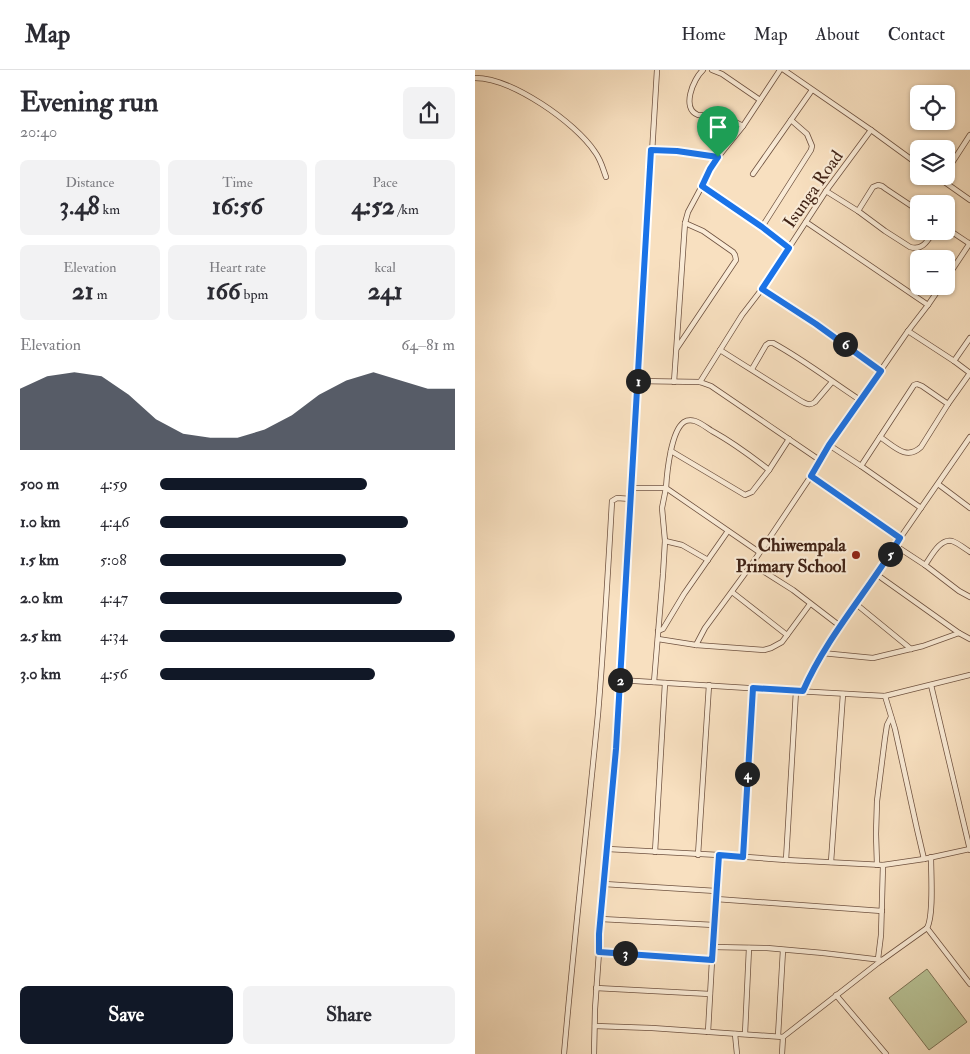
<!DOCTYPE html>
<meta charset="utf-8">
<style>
body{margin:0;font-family:"IM FELL Double Pica",serif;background:#f2f2f3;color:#2b2b33;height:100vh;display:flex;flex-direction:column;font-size:19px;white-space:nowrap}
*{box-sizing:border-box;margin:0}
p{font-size:16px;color:#7c7c81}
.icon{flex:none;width:28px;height:28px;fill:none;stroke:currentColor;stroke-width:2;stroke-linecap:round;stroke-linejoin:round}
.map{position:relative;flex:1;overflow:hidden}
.side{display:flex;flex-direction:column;background:#fff;width:475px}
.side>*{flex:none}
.fabs{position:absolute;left:435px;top:15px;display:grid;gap:10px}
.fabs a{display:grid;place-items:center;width:45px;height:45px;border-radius:8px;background:#fff;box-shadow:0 1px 4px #0004;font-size:25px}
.pin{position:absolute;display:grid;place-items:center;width:42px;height:42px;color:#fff;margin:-51px -21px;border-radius:50% 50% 50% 0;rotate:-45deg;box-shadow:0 0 5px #0007}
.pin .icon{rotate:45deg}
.km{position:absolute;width:25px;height:25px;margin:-12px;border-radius:50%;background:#222;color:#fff;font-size:14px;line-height:25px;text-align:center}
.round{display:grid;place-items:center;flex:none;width:52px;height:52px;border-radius:8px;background:#f2f2f3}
.summary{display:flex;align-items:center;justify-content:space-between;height:85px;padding:0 20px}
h1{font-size:28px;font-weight:800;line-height:38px}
.metrics{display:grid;grid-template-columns:repeat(3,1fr);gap:8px;height:85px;padding:5px 20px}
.metrics div{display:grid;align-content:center;border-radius:8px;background:#f2f2f3;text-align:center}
.metrics b{font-size:25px;font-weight:800}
.metrics small{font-size:14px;font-weight:400}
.metrics p{font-size:14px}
.chart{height:140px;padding:10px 20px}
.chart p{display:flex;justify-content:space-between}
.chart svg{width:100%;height:90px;margin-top:5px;fill:#111827;opacity:.7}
.cta{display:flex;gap:10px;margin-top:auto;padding:10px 20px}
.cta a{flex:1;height:58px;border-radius:8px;background:#111827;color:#fff;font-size:20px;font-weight:800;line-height:58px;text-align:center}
.cta a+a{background:#f2f2f3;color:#2b2b33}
ul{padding:0 20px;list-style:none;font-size:16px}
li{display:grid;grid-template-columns:80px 60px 1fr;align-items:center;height:38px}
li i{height:12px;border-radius:6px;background:#111827}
header{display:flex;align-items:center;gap:30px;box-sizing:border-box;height:70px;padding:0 25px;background:#fff;border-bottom:1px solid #e1e1e2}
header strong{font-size:24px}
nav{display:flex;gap:28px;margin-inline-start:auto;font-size:18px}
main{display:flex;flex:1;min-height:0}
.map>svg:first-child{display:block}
</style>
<header>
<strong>Map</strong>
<nav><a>Home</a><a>Map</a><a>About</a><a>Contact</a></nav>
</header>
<main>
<section class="side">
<div class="summary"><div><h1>Evening run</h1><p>20:40</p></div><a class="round"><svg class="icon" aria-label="share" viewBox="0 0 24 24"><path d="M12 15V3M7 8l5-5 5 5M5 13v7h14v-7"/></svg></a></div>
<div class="metrics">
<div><p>Distance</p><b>3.48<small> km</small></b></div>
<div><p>Time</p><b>16:56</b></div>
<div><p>Pace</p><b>4:52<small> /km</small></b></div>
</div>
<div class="metrics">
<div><p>Elevation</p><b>21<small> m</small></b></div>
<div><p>Heart rate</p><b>166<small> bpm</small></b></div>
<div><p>kcal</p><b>241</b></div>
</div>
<div class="chart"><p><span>Elevation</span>64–81 m</p>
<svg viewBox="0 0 160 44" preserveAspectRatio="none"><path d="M0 44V14L10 8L20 6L30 8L40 17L50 29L60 36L70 38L80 38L90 34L100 27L110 17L120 10L130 6L140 10L150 14L160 14V44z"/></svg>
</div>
<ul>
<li><b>500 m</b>4:59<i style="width:70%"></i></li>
<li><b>1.0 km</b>4:46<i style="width:84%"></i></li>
<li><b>1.5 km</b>5:08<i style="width:63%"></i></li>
<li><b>2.0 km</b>4:47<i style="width:82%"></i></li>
<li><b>2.5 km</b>4:34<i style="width:100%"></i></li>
<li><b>3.0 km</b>4:56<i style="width:73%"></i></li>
</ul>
<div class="cta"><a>Save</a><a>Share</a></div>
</section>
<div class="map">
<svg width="495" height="984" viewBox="0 0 495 984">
<rect width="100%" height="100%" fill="#f8e0c0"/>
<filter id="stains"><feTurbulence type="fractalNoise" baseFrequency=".004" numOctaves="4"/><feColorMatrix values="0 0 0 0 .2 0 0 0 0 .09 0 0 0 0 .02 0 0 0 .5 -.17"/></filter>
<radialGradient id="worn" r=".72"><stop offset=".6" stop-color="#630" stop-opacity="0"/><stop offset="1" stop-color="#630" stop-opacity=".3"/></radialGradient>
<!-- green -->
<polygon fill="#b8c396" stroke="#7c7356" points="452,899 492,952 454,980 414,928"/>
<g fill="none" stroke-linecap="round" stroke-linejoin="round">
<!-- minor casing -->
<g stroke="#6f5240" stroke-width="6">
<g id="minor">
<path d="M228,0C218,9 206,39 223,45C241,45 252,47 268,56"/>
<polyline points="237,0 247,4 285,30"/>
<polyline points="309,0 396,60 444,95"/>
<path d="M0,8C37,8 100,52 120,82C126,90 128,99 131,107"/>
<polyline points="176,80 202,81 243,87"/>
<polyline points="471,102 495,65"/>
<polyline points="278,104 337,20"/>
<polyline points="461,106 495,130"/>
<polyline points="227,116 287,157 314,178"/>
<path d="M351,121L383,141L410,161L435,177C448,181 453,170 459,161"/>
<polyline points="383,141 398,117 403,115 407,116 411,119 444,141"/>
<polyline points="331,152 453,235"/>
<polyline points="287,157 336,80 337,76 332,64 316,50"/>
<polyline points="471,158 495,174"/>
<polyline points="471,209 495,173"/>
<polyline points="287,219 341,254 406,301"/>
<polyline points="433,261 479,291 495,303"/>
<polyline points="202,278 261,190 260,185 258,182 228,161 210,153"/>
<path d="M245,280L326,331C331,334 335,336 340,332L357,312"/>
<polyline points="479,291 495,268"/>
<path d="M277,299L291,275L294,273H298C329,290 356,311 385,330"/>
<polyline points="163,311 225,312 236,316 346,391"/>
<polyline points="199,312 210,153 213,142 227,116 235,99 243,87 268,56 305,0"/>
<polyline points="225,312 267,245 287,219 351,121 396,60"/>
<path d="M405,367C419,376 431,391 446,377L473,334L495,303"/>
<polyline points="354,375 386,396 446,438"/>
<polyline points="196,381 270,425 277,422 294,400 314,369"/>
<polyline points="386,396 439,315 442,314 447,316 473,334"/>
<polyline points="336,406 425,468"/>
<polyline points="463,414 495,438"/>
<polyline points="156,418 191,418 187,438 190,471 188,504 179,612"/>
<polyline points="190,471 207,475 233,490"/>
<polyline points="421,476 450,495 484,521 495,527"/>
<path d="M284,482L191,418C192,402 196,361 209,352C212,350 217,350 220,351C226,353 232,358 237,361C257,372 276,386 294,400"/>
<polyline points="277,494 318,520 365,556"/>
<path d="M450,495C456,487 465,468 477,471C483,473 489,478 495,482"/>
<polyline points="401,504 484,563"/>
<polyline points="257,522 312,565"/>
<polyline points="381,534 436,579"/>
<polyline points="183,561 188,559 209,524 253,461"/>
<polyline points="183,569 221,575 289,580 296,578 307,572 335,534"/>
<polyline points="221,575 230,558 277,494 336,406 354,375 433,261 453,235 466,216"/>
<polyline points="347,583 398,588 448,576 484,563 495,569"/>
<polyline points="144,610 321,621 410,626 495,605"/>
<polyline points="456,615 495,780"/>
<polyline points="328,621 334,606 356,568 495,367"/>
<polyline points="410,626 420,659 442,759 449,789"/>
<polyline points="133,779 244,785 311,790 408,795 449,789 495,779"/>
<polyline points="180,782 190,613"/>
<polyline points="223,785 234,615"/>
<polyline points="268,787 278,618"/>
<polyline points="311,790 321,621"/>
<polyline points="356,792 368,624"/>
<polyline points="402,795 401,764 402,731 410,668 412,655 416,647"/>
<polyline points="129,814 241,821"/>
<polyline points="241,829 407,841"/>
<polyline points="126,849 239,855"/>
<polyline points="452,858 495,914"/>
<polyline points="238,877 292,878 348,883 407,890"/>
<polyline points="124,882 237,890"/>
<polyline points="403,889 406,865 408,795"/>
<polyline points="121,918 235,924"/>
<polyline points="361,925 411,984"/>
<path d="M120,956L177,958L308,967L403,893L452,858C459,846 456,804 456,787"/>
<polyline points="233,962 239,855 244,785"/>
<polyline points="260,964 262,984"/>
<polyline points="270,964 274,878"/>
<polyline points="303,966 308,880"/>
<path d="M89,984C99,870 112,757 123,644C129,573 133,502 137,431L142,428L156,429"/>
<polyline points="119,984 120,939 124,882 124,864 141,679 182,0"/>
<polyline points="307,984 308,967"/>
</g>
</g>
<!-- minor -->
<use href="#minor" stroke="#faebd6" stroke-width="4.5"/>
</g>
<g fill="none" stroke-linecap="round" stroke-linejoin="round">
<!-- route casing -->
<g stroke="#fff" stroke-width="10">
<path id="route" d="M176,80L202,81L243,87L235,99L227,116L287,157L314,178L287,219L341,254L406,301L354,375L336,406L425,468C394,520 352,566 328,621L278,618L268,787L244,785L237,890L124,882V864L141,679Z"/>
</g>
<!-- route -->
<use href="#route" stroke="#1a73e8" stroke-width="6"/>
</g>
<!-- markers -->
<circle fill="#8f2418" stroke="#faebd6" stroke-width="2" cx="381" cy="485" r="5"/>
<g text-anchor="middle" stroke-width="4.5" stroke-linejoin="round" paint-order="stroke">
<!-- street labels -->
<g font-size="18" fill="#412316" stroke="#faebd6">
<text transform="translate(338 119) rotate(-55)" y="6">Isunga Road</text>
</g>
<!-- poi labels -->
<g font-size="18" font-weight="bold" fill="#412316" stroke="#faebd6" text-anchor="end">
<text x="371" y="481">Chiwempala<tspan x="371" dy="21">Primary School</tspan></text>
</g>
</g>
<rect width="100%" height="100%" filter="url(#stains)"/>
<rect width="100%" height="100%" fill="url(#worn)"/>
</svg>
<div class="fabs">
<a><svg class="icon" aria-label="locate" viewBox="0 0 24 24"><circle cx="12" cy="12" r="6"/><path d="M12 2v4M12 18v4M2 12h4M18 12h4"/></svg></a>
<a><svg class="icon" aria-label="layers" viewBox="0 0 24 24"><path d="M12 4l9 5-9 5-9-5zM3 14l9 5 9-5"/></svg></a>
<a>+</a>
<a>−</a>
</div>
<div class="pin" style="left:243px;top:87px;background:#1e9e55"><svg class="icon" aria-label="arrive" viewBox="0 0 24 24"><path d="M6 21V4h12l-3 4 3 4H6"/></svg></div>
<b class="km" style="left:163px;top:311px">1</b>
<b class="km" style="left:145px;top:610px">2</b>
<b class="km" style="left:150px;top:883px">3</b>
<b class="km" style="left:272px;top:704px">4</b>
<b class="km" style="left:415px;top:484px">5</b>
<b class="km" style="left:370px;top:274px">6</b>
</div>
</main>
